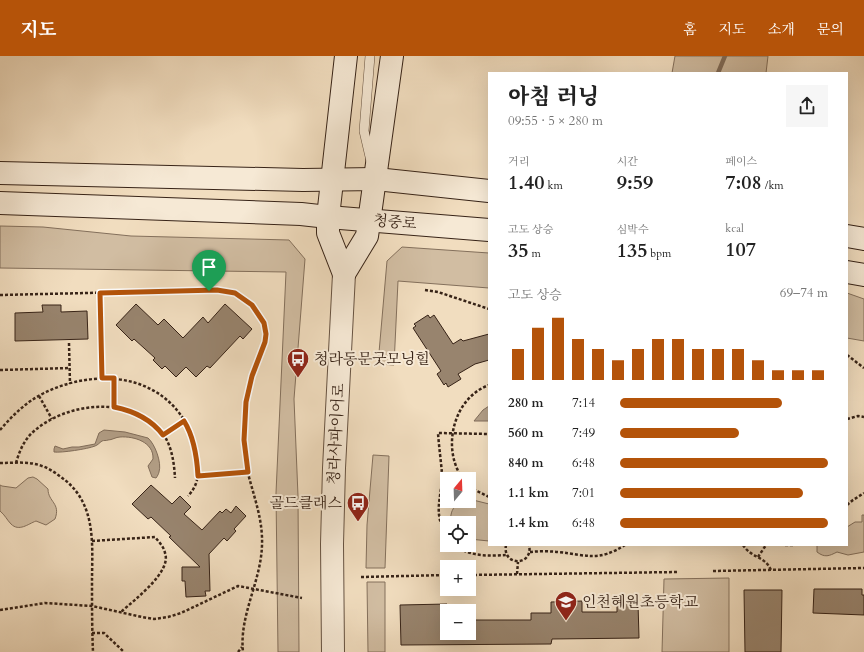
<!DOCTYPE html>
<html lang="ko">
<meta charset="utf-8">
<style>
body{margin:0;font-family:Cardo,"Noto Serif KR",serif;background:#f6f6f6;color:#222;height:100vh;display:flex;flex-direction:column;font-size:15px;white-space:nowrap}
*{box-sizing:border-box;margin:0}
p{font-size:13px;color:#767676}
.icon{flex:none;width:22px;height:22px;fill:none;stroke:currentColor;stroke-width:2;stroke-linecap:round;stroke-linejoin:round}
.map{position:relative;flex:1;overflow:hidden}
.drawer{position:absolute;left:488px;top:16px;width:360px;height:474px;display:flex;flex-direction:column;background:#fff;border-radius:0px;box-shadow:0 4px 16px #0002}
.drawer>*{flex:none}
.needle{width:26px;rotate:19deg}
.tools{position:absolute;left:440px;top:416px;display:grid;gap:8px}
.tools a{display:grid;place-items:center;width:36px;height:36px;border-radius:0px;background:#fff;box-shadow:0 4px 16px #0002;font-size:20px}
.pin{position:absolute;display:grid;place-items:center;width:34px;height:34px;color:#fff;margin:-41px -17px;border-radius:50% 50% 50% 0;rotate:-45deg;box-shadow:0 0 4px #0007}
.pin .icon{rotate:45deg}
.round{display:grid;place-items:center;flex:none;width:42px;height:42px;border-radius:0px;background:#f6f6f6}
.head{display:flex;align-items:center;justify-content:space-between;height:68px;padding:0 20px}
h1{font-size:22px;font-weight:800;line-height:30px}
.figures{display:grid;grid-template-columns:repeat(3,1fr);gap:6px;height:68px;padding:4px 20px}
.figures div{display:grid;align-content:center}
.figures b{font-size:20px;font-weight:800}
.figures small{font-size:11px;font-weight:400}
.figures p{font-size:11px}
.chart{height:112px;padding:8px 20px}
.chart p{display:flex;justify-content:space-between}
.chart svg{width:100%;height:72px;margin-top:4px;stroke:#b45309;stroke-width:6}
ul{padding:0 20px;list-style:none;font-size:13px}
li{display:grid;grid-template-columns:64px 48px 1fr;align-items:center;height:30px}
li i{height:10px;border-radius:5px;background:#b45309}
header{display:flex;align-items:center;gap:24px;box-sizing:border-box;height:56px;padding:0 20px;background:#b45309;color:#fff}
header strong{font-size:19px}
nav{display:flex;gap:22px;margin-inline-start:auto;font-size:14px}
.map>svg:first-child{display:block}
</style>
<header>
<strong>지도</strong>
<nav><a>홈</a><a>지도</a><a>소개</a><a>문의</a></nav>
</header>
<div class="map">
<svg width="864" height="596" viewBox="0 0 864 596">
<rect width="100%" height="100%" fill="#f1ddbf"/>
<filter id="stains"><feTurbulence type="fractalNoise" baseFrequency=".005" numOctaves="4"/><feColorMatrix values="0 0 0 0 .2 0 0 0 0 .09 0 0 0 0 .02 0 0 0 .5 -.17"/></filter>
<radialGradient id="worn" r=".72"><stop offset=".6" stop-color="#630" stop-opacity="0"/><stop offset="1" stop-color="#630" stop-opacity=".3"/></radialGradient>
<!-- green -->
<g fill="#d1bda2" stroke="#84705c">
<polygon points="675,0 768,0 766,17 672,17"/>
<polygon points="0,170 43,171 131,180 289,184 305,203 294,343 298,440 299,596 278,596 276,437 286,216 0,212"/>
<polygon points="402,191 489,197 489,232 398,225 394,309 378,308 387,205"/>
<polygon points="847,237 864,243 864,285 847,282"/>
<polygon points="373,399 389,400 385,512 366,512 367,469"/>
<path d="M33,421L37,423L48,433C48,446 61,447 55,463L46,469L36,465C28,468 19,476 11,468C7,464 5,459 0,455V429L2,430L16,432L28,422Z"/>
<path d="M469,443L489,448V485L469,483V467H451C449,454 456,445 469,445Z"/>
<path d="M862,459H864V496L848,499L837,496C829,500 825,502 817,496V489H847V471L855,466H862Z"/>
<polygon points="729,522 729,596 662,596 664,523"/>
<polygon points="367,526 385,526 385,596 368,596"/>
</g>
<!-- water -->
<g fill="#b29e86" stroke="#816d5a">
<polygon points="489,350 489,365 474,365 483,354"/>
<path d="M104,374L125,376L148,382C155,388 162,407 159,416C159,417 157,421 156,422L152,421L148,410L153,403C154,386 134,380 120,381C116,381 112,384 108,384C106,385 104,384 102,385C99,387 98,389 95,390C88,393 61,397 54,396V393L55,390L63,393L72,391H79L95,388L99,377Z"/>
</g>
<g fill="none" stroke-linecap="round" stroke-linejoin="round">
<!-- stream -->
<polyline stroke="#816d5a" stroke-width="4.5" points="718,17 725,0"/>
</g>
<!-- building -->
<g fill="#98846e" stroke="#372317">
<polygon points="136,248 158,269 164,263 183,282 203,261 208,267 225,248 252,273 243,283 240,280 210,312 207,310 196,321 186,311 176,321 165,310 162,313 153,304 155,302 134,283 132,285 116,269"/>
<polygon points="42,249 61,249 61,256 87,255 88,283 15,285 15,257 43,256"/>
<polygon points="428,259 430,262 434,259 453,288 461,283 463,285 489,278 489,304 475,308 458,318 461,323 448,331 446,327 444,329 437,318 441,315 413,272 416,270 414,268"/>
<polygon points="151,429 172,448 180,440 191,451 184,458 202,474 220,455 222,457 226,453 231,457 236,450 246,460 234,473 236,475 227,485 224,482 209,498 210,535 205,535 206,540 186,541 185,525 182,525 182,511 200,511 169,481 171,480 151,461 148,463 132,448"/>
<polygon points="814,533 862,533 862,539 864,539 864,559 813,557"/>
<polygon points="744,534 782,534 781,596 745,596"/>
<polygon points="582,545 582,556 617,556 617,548 638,547 639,582 552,583 551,588 401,589 400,549 447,548 447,577 469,577 469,556 475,555 475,564 531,564 531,557 551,557 551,546"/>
</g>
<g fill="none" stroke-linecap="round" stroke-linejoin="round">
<!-- service casing -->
<g stroke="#665241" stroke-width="10">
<polyline id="service" points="370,0 364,75 371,105"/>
</g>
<!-- tertiary casing -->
<g stroke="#665241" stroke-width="24">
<polyline id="tertiary" points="333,596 332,488 334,412 344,218"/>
</g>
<!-- secondary casing -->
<g stroke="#372317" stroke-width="24">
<g id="secondary">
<polyline points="0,117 303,124 376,123 489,135"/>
<polyline points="0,147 301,158 328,161 489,174"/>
<polyline points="847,180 864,183"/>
<polyline points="847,216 864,219"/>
<polyline points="344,218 367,180 392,0"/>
<polyline points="344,218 328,177 328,161 346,0"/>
</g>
</g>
<!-- path -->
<g stroke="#372317" stroke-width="2.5" stroke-dasharray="3 2" stroke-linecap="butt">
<polyline points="425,234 438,236 489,253"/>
<polyline points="100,237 103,322"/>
<path d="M0,239L217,234C223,234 230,234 236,237C254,246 268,265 265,286C248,331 237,364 247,413C253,439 263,462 262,489C261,526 239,559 243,596"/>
<polyline points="69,287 70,328"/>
<polyline points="847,299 864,312"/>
<polyline points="0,314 70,312"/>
<polyline points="114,322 114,351"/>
<polyline points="39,340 52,363"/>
<polyline points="847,363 858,360 864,361"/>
<path d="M0,374C13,359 26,346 44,337C89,315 148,315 180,358C189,370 193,384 196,398C199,415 200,427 188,440"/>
<polyline points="163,379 184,365"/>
<path d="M0,407C14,407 29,405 42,410C51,413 58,419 65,424C97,450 92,490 92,526C92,549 92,573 93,596"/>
<path d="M16,407C19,396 24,384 33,376C65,347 125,340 157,371C171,384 174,404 175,422"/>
<polyline points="198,421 248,416"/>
<path d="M463,423C441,393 453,342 489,329"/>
<polyline points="469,430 477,435 489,441"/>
<polyline points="847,449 853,444 864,437"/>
<path d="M447,479C432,457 442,443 442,418C441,405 439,391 438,377L489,378"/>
<path d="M92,485L155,481C159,486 164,491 165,497C172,516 134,544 121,556"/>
<path d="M455,489C469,501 490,500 506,499"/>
<path d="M506,489C502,511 534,510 529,489"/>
<path d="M743,489C751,502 765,500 771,514"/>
<polyline points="785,489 794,489"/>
<path d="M530,496C539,495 549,495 558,496C587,499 598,506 625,489"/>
<polyline points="758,501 766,489"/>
<polyline points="713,515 864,512"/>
<polyline points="517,518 518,506"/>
<polyline points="469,519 678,516"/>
<polyline points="361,521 447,519"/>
<polyline points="0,554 45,547 92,550 142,561 154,563 168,561 181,557 238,530 302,542"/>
<polyline points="92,577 104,577 124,596"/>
<polyline points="238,596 242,591"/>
</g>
<!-- service -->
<use href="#service" stroke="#f6e9d5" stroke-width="9"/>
<!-- tertiary -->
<use href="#tertiary" stroke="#f6e9d5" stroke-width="22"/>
<!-- secondary -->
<use href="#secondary" stroke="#f6e9d5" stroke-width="22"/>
</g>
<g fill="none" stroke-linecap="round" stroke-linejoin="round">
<!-- route casing -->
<g stroke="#fff" stroke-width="8">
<path id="route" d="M217,234L235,237L252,249L264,267L266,278L265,286L252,320L246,346L244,384L248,416L198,420C197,402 194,381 184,365L163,379C151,363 134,355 114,351V322H102L100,237Z"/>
</g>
<!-- route -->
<use href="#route" stroke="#b45309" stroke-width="5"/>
</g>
<!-- icons -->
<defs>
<g id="bus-pin" transform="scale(1.15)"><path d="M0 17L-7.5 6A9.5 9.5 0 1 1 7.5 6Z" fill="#8f2418" stroke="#f6e9d5"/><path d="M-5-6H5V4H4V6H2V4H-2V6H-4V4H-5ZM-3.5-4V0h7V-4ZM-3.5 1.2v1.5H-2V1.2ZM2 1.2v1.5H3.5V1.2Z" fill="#fff"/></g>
<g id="school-pin" transform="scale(1.15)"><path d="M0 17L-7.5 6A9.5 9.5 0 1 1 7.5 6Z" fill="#8f2418" stroke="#f6e9d5"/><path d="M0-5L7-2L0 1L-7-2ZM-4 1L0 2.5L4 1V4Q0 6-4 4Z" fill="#fff"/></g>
</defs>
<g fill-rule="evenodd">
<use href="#bus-pin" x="298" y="303"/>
<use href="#bus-pin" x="358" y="447"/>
<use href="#school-pin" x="566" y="546"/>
</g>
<g text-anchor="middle" stroke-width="4" stroke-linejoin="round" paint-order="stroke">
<!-- street labels -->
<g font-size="15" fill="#372317" stroke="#f6e9d5">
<text transform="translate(395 166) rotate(5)" y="5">청중로</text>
<text transform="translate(336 378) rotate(-87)" y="5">청라사파이어로</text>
</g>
<!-- poi labels -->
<g font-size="15" fill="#372317" stroke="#f6e9d5" text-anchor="start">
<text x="314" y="308">청라동문굿모닝힐</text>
<text x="342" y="452" text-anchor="end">골드클래스</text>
<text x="582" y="551">인천혜원초등학교</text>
</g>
</g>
<rect width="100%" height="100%" filter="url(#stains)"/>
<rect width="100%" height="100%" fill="url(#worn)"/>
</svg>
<div class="tools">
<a><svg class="needle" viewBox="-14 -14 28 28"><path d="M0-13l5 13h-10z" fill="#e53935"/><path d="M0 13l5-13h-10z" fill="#767676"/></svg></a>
<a><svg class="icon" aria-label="locate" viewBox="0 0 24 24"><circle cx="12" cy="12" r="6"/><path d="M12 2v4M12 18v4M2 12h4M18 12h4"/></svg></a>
<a>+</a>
<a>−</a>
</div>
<div class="pin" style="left:209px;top:235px;background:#1e9e55"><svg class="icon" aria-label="arrive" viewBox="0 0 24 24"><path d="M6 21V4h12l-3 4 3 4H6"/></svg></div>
<section class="drawer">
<div class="head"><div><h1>아침 러닝</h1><p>09:55 · 5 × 280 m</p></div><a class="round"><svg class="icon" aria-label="share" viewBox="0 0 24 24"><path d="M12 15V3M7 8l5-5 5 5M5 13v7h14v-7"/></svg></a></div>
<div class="figures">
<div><p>거리</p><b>1.40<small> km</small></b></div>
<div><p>시간</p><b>9:59</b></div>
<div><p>페이스</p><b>7:08<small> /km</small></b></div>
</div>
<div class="figures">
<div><p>고도 상승</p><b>35<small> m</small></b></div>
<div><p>심박수</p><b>135<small> bpm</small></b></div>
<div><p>kcal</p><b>107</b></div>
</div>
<div class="chart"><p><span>고도 상승</span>69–74 m</p>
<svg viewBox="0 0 160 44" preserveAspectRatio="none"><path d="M5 44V25M15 44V12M25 44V6M35 44V19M45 44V25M55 44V32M65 44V25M75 44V19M85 44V19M95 44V25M105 44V25M115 44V25M125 44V32M135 44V38M145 44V38M155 44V38"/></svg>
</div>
<ul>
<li><b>280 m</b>7:14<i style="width:78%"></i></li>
<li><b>560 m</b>7:49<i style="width:57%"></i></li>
<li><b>840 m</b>6:48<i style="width:100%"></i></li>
<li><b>1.1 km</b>7:01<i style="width:88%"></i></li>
<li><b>1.4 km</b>6:48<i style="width:100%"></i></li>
</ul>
</section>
</div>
